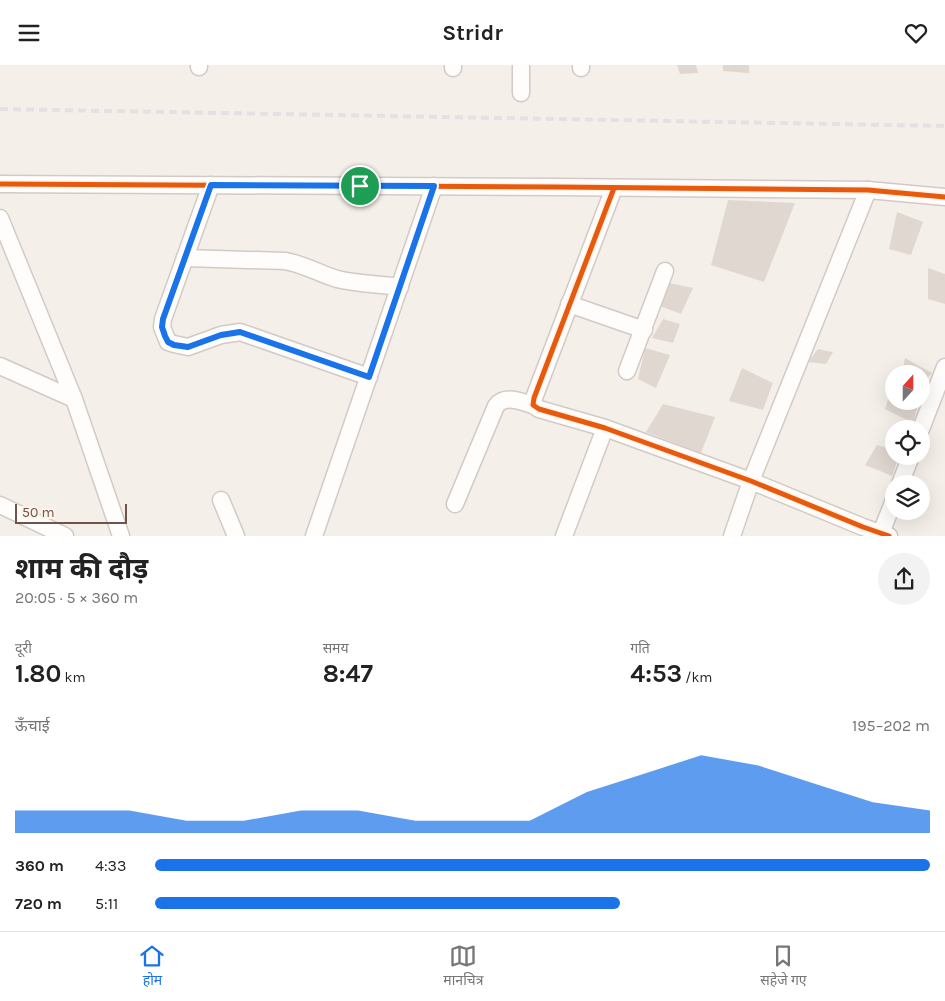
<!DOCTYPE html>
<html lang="hi">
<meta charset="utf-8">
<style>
body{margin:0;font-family:Karla,"Noto Sans Devanagari",sans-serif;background:#f2f2f2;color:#222;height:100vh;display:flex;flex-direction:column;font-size:19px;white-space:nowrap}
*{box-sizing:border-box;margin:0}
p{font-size:16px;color:#767676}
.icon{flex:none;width:28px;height:28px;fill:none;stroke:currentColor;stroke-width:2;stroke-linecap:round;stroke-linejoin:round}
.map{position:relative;height:471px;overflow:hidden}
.panel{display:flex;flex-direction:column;background:#fff;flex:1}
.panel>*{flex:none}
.needle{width:32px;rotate:21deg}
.controls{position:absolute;left:885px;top:300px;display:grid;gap:10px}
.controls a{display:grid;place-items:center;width:45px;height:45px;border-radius:50%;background:#fff;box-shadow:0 5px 20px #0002;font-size:25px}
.scale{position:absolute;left:15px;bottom:12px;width:112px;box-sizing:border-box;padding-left:5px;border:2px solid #70544c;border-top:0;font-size:14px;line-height:18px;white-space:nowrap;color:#70544c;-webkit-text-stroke:4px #fdf3e9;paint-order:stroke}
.pin{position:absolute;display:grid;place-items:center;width:42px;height:42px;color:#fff;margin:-21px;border:2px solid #fff;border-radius:50%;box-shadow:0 1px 5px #0007}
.round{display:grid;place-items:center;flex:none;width:52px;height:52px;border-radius:26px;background:#f2f2f2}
.headline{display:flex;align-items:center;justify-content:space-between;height:85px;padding:0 15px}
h1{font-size:28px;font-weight:700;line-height:38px}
.stats{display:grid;grid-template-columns:repeat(3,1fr);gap:8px;height:85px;padding:5px 15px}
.stats div{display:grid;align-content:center}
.stats b{font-size:25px;font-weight:700}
.stats small{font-size:14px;font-weight:400}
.stats p{font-size:14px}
.chart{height:140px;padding:10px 15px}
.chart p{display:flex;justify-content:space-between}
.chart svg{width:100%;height:90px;margin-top:5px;fill:#1a73e8;opacity:.7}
ul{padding:0 15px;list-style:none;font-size:16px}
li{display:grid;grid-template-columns:80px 60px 1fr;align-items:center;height:38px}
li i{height:12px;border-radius:6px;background:#1a73e8}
header{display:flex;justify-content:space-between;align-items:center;height:65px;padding:0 15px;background:#fff;font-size:22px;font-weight:700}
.dock{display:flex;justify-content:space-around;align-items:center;height:70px;border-top:1px solid #e0e0e0;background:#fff;font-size:14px;color:#767676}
.dock a{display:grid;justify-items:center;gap:2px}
.dock .active{color:#1a73e8}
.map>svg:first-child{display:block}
</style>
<header><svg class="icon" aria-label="menu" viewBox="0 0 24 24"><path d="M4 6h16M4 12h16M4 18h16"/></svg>Stridr<svg class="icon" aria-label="heart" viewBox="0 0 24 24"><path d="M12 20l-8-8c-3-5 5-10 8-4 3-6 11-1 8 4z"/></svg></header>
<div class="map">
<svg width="945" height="471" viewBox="0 0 945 471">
<rect width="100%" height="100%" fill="#f5efe9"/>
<!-- building -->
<g fill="#e1d7d1">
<polygon points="677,0 696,0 698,8 680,9"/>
<polygon points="723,0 749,0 749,8 723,6"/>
<polygon points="728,135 795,138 764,217 711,200"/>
<polygon points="897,147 923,157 911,190 889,184"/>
<polygon points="928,203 945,209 945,239 928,234"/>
<polygon points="669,218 693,223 681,249 657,240"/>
<polygon points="663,254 680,259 673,278 652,273"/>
<polygon points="645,283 670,290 656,323 638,314"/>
<polygon points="818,284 833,287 826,299 808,297"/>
<polygon points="905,293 932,308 921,320 921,309 902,309"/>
<polygon points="742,303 773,318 763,345 729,336"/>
<polygon points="892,322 894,323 894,336 919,336 913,358 885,344"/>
<polygon points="663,339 715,352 701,388 646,367"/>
<polygon points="877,380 894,385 894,391 899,391 892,411 865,400"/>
</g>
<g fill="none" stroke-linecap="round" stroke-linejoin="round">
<!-- minor casing -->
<g stroke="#d3cac6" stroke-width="19">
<g id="minor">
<polyline points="453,0 453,3"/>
<polyline points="521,0 521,28"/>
<polyline points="199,2 199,0"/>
<polyline points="581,3 581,0"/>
<polyline points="0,119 558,122 868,125 945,132"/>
<polyline points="211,120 163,254 162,262 168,277 174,279 188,282 221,270 240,267 369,312"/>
<polyline points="614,123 534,333 533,340 539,344 605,363 751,416 863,462 889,471"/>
<polyline points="0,153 74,334 121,471"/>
<path d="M185,193L285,196C304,199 320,209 337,214C357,219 379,219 400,222"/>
<polyline points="569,239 644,265"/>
<polyline points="0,301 74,334"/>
<polyline points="627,306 665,206"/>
<polyline points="921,364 945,302"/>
<polyline points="900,419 911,391"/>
<polyline points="221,435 236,471"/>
<path d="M455,439L496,341C505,329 521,337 533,340"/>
<polyline points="0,440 65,471"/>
<polyline points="881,468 894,435"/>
<polyline points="314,471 434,121"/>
<polyline points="564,471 605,363"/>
<polyline points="732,471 751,416 868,125"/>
</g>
</g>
<!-- minor -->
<use href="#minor" stroke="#fefdfc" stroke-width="16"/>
<!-- rail -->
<polyline stroke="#e3e1e4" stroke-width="4" stroke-dasharray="8 5" stroke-linecap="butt" points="0,44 945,61"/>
<!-- cycleway casing -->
<g stroke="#fdf3e9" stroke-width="8">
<g id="cycleway">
<polyline points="0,119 558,122 868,125 945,132"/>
<polyline points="614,123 534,333 533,340 539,344 605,363 751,416 863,462 889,471"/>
</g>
</g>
<!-- cycleway -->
<use href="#cycleway" stroke="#e8590c" stroke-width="5"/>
</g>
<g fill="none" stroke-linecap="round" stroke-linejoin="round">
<!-- route casing -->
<g stroke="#fff" stroke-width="10">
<polygon id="route" points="211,120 434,121 369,312 240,267 221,270 188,282 174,280 168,277 165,271 162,262 163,254"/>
</g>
<!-- route -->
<use href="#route" stroke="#1a73e8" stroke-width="6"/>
</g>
</svg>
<div class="controls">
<a><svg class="needle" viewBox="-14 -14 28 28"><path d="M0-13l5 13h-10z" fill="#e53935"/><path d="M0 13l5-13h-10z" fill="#767676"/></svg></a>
<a><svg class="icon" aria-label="locate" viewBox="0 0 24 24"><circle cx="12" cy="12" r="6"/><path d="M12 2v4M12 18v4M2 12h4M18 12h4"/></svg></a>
<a><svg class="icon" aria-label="layers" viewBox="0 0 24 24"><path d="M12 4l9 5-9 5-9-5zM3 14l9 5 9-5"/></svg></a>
</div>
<div class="scale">50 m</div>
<div class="pin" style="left:360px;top:121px;background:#1e9e55"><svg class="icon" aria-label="arrive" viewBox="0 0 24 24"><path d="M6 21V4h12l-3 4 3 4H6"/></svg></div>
</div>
<section class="panel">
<div class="headline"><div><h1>शाम की दौड़</h1><p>20:05 · 5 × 360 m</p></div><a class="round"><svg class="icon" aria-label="share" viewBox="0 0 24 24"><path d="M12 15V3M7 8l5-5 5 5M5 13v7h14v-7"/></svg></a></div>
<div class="stats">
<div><p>दूरी</p><b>1.80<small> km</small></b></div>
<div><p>समय</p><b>8:47</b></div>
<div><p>गति</p><b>4:53<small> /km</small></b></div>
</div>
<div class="chart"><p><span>ऊँचाई</span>195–202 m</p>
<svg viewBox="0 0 160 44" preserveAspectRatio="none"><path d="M0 44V33L10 33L20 33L30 38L40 38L50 33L60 33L70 38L80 38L90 38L100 24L110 15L120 6L130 11L140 20L150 29L160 33V44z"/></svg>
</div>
<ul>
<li><b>360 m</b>4:33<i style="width:100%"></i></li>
<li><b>720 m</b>5:11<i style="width:60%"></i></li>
</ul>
</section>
<nav class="dock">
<a class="active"><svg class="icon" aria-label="home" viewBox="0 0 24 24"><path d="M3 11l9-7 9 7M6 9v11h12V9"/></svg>होम</a>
<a><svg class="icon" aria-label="map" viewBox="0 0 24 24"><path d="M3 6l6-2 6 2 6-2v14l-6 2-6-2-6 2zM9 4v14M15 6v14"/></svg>मानचित्र</a>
<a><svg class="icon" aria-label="saved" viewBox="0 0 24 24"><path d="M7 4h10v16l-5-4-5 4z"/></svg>सहेजे गए</a>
</nav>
